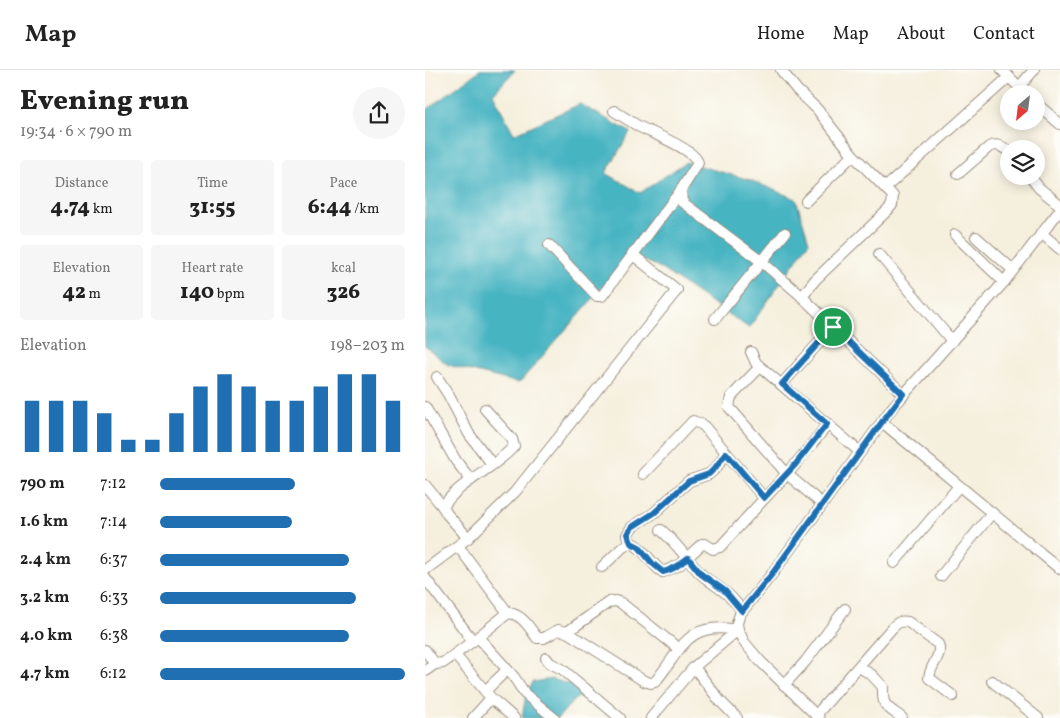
<!DOCTYPE html>
<meta charset="utf-8">
<style>
body{margin:0;font-family:Vollkorn,serif;background:#f6f6f6;color:#222;height:100vh;display:flex;flex-direction:column;font-size:19px;white-space:nowrap}
*{box-sizing:border-box;margin:0}
p{font-size:16px;color:#767676}
.icon{flex:none;width:28px;height:28px;fill:none;stroke:currentColor;stroke-width:2;stroke-linecap:round;stroke-linejoin:round}
.map{position:relative;flex:1;overflow:hidden}
.side{display:flex;flex-direction:column;background:#fff;width:425px}
.side>*{flex:none}
.needle{width:32px;rotate:208deg}
.controls{position:absolute;left:575px;top:15px;display:grid;gap:10px}
.controls a{display:grid;place-items:center;width:45px;height:45px;border-radius:50%;background:#fff;box-shadow:0 2px 12px #0003;font-size:25px}
.pin{position:absolute;display:grid;place-items:center;width:42px;height:42px;color:#fff;margin:-21px;border:2px solid #fff;border-radius:50%;box-shadow:0 1px 5px #0007}
.round{display:grid;place-items:center;flex:none;width:52px;height:52px;border-radius:26px;background:#f6f6f6}
.summary{display:flex;align-items:center;justify-content:space-between;height:85px;padding:0 20px}
h1{font-size:28px;font-weight:800;line-height:38px}
.metrics{display:grid;grid-template-columns:repeat(3,1fr);gap:8px;height:85px;padding:5px 20px}
.metrics div{display:grid;align-content:center;border-radius:5px;background:#f6f6f6;text-align:center}
.metrics b{font-size:21px;font-weight:800}
.metrics small{font-size:14px;font-weight:400}
.metrics p{font-size:14px}
.chart{height:140px;padding:10px 20px}
.chart p{display:flex;justify-content:space-between}
.chart svg{width:100%;height:90px;margin-top:5px;stroke:#1f6fb2;stroke-width:6}
ul{padding:0 20px;list-style:none;font-size:16px}
li{display:grid;grid-template-columns:80px 60px 1fr;align-items:center;height:38px}
li i{height:12px;border-radius:6px;background:#1f6fb2}
header{display:flex;align-items:center;gap:30px;box-sizing:border-box;height:70px;padding:0 25px;background:#fff;border-bottom:1px solid #e0e0e0}
header strong{font-size:24px}
nav{display:flex;gap:28px;margin-inline-start:auto;font-size:18px}
main{display:flex;flex:1;min-height:0}
.map>svg:first-child{display:block}
</style>
<header>
<strong>Map</strong>
<nav><a>Home</a><a>Map</a><a>About</a><a>Contact</a></nav>
</header>
<main>
<section class="side">
<div class="summary"><div><h1>Evening run</h1><p>19:34 · 6 × 790 m</p></div><a class="round"><svg class="icon" aria-label="share" viewBox="0 0 24 24"><path d="M12 15V3M7 8l5-5 5 5M5 13v7h14v-7"/></svg></a></div>
<div class="metrics">
<div><p>Distance</p><b>4.74<small> km</small></b></div>
<div><p>Time</p><b>31:55</b></div>
<div><p>Pace</p><b>6:44<small> /km</small></b></div>
</div>
<div class="metrics">
<div><p>Elevation</p><b>42<small> m</small></b></div>
<div><p>Heart rate</p><b>140<small> bpm</small></b></div>
<div><p>kcal</p><b>326</b></div>
</div>
<div class="chart"><p><span>Elevation</span>198–203 m</p>
<svg viewBox="0 0 160 44" preserveAspectRatio="none"><path d="M5 44V19M15 44V19M25 44V19M35 44V25M45 44V38M55 44V38M65 44V25M75 44V12M85 44V6M95 44V12M105 44V19M115 44V19M125 44V12M135 44V6M145 44V6M155 44V19"/></svg>
</div>
<ul>
<li><b>790 m</b>7:12<i style="width:55%"></i></li>
<li><b>1.6 km</b>7:14<i style="width:54%"></i></li>
<li><b>2.4 km</b>6:37<i style="width:77%"></i></li>
<li><b>3.2 km</b>6:33<i style="width:80%"></i></li>
<li><b>4.0 km</b>6:38<i style="width:77%"></i></li>
<li><b>4.7 km</b>6:12<i style="width:100%"></i></li>
</ul>
</section>
<div class="map">
<svg width="635" height="648" viewBox="0 0 635 648">
<rect width="100%" height="100%" fill="#fdfcf7"/>
<filter id="ink" filterUnits="userSpaceOnUse"><feTurbulence type="fractalNoise" baseFrequency=".02" numOctaves="2"/><feDisplacementMap in="SourceGraphic" scale="10" xChannelSelector="R" yChannelSelector="G"/><feConvolveMatrix kernelMatrix="1 2 1 2 8 2 1 2 1" color-interpolation-filters="sRGB"/></filter>
<filter id="wash" filterUnits="userSpaceOnUse"><feTurbulence type="fractalNoise" baseFrequency=".0096" numOctaves="4" result="noise"/><feDisplacementMap in="SourceGraphic" scale="20" xChannelSelector="R" yChannelSelector="G"/><feGaussianBlur stdDeviation="1.12" result="paint"/><feColorMatrix in="noise" values="0 0 0 0 0 0 0 0 0 0 0 0 0 0 0 0 0 1.4 0 .05"/><feComposite in="paint" operator="in"/></filter>
<g filter="url(#wash)">
<rect width="100%" height="100%" fill="#f5efdd"/>
<!-- water -->
<g fill="#46b4c2" stroke="#406f70">
<polygon points="55,0 90,0 68,24 89,64 155,34 205,62 181,103 215,123 261,92 325,110 371,129 384,172 324,258 232,196 206,185 94,313 23,295 0,276 0,41"/>
<polygon points="127,609 165,620 149,630 133,648 97,648 101,625 108,612"/>
</g>
</g>
<g filter="url(#ink)">
<g fill="none" stroke-linecap="round" stroke-linejoin="round">
<!-- minor casing -->
<g stroke="#988c7e" stroke-width="12">
<g id="minor">
<polyline points="356,0 372,20 392,39 428,85 468,126 467,135 463,140 390,210 377,227"/>
<polyline points="577,0 601,24"/>
<polyline points="594,17 609,0"/>
<polyline points="611,33 635,54"/>
<path d="M189,41C197,46 205,51 213,56C226,63 270,79 273,93L256,120L257,132L337,192L373,223L478,324"/>
<path d="M533,104L564,77C572,73 577,76 584,82"/>
<polyline points="605,106 614,118 635,135"/>
<polyline points="461,117 584,7"/>
<polyline points="381,131 428,85"/>
<polyline points="616,163 635,179"/>
<polyline points="530,165 579,212"/>
<polyline points="551,167 588,200"/>
<polyline points="124,175 172,226 177,226 256,120"/>
<polyline points="454,184 527,271"/>
<polyline points="290,249 360,163"/>
<polyline points="326,282 331,293 435,382"/>
<polyline points="335,297 306,327 304,337 362,404 397,434"/>
<polyline points="12,307 23,324 44,364 67,394"/>
<polyline points="357,314 408,257"/>
<polyline points="0,337 31,391 46,410"/>
<polyline points="457,352 635,499"/>
<polyline points="218,404 268,351 278,355 339,428"/>
<polyline points="0,415 18,437"/>
<path d="M236,460C252,473 262,490 276,504C292,518 305,522 317,541"/>
<path d="M43,468L22,444L18,437C33,412 71,398 89,376L87,369L60,339"/>
<polyline points="206,473 202,465 207,457 229,443 264,411 284,404 291,398 301,383"/>
<polyline points="33,476 83,543"/>
<polyline points="469,493 534,416"/>
<path d="M177,497L198,477L206,473C219,477 226,495 238,502L254,495L277,474H280L288,479L295,477L370,395L403,354"/>
<polyline points="0,500 43,468 90,422 252,220 207,184"/>
<polyline points="516,506 567,443"/>
<path d="M0,508L48,571L83,543C97,544 104,557 112,568H119L133,560L142,562L219,611L226,613L230,612C258,578 261,551 313,560"/>
<polyline points="142,562 184,532 190,531 196,533 254,579"/>
<polyline points="54,568 89,607 100,624 129,648"/>
<polyline points="0,580 10,594 0,601"/>
<polyline points="30,585 66,628 89,648"/>
<polyline points="121,588 125,593 137,599 195,648"/>
<polyline points="10,594 18,593 48,571"/>
<path d="M434,597L447,605L458,617C457,637 461,636 477,648"/>
<polyline points="567,611 613,648"/>
<polyline points="359,615 380,592 420,539"/>
<polyline points="60,621 82,600"/>
<path d="M391,645L467,558C472,553 475,550 483,552L513,574C518,585 505,595 504,608L528,626"/>
<polyline points="48,648 66,628"/>
<polyline points="226,648 269,597"/>
<polyline points="312,648 295,631 269,597 313,560"/>
<polyline points="394,648 335,591 319,572 313,560 312,553 315,544 347,504 467,338 579,212 635,140"/>
</g>
</g>
<!-- minor -->
<use href="#minor" stroke="#fff" stroke-width="10"/>
</g>
</g>
<g fill="none" stroke-linecap="round" stroke-linejoin="round" filter="url(#ink)">
<!-- route casing -->
<g stroke="#fff" stroke-width="10">
<path id="route" d="M408,257L478,324L457,352L347,504L317,541L300,521L276,504L263,488C255,494 248,500 238,502L227,493L214,477L206,473L203,464L207,457L229,443L264,411L284,404L290,398L301,383L339,428L370,395L402,354L357,314Z"/>
</g>
<!-- route -->
<use href="#route" stroke="#1f6fb2" stroke-width="6"/>
</g>
</svg>
<div class="controls">
<a><svg class="needle" viewBox="-14 -14 28 28"><path d="M0-13l5 13h-10z" fill="#e53935"/><path d="M0 13l5-13h-10z" fill="#767676"/></svg></a>
<a><svg class="icon" aria-label="layers" viewBox="0 0 24 24"><path d="M12 4l9 5-9 5-9-5zM3 14l9 5 9-5"/></svg></a>
</div>
<div class="pin" style="left:408px;top:257px;background:#1e9e55"><svg class="icon" aria-label="arrive" viewBox="0 0 24 24"><path d="M6 21V4h12l-3 4 3 4H6"/></svg></div>
</div>
</main>
